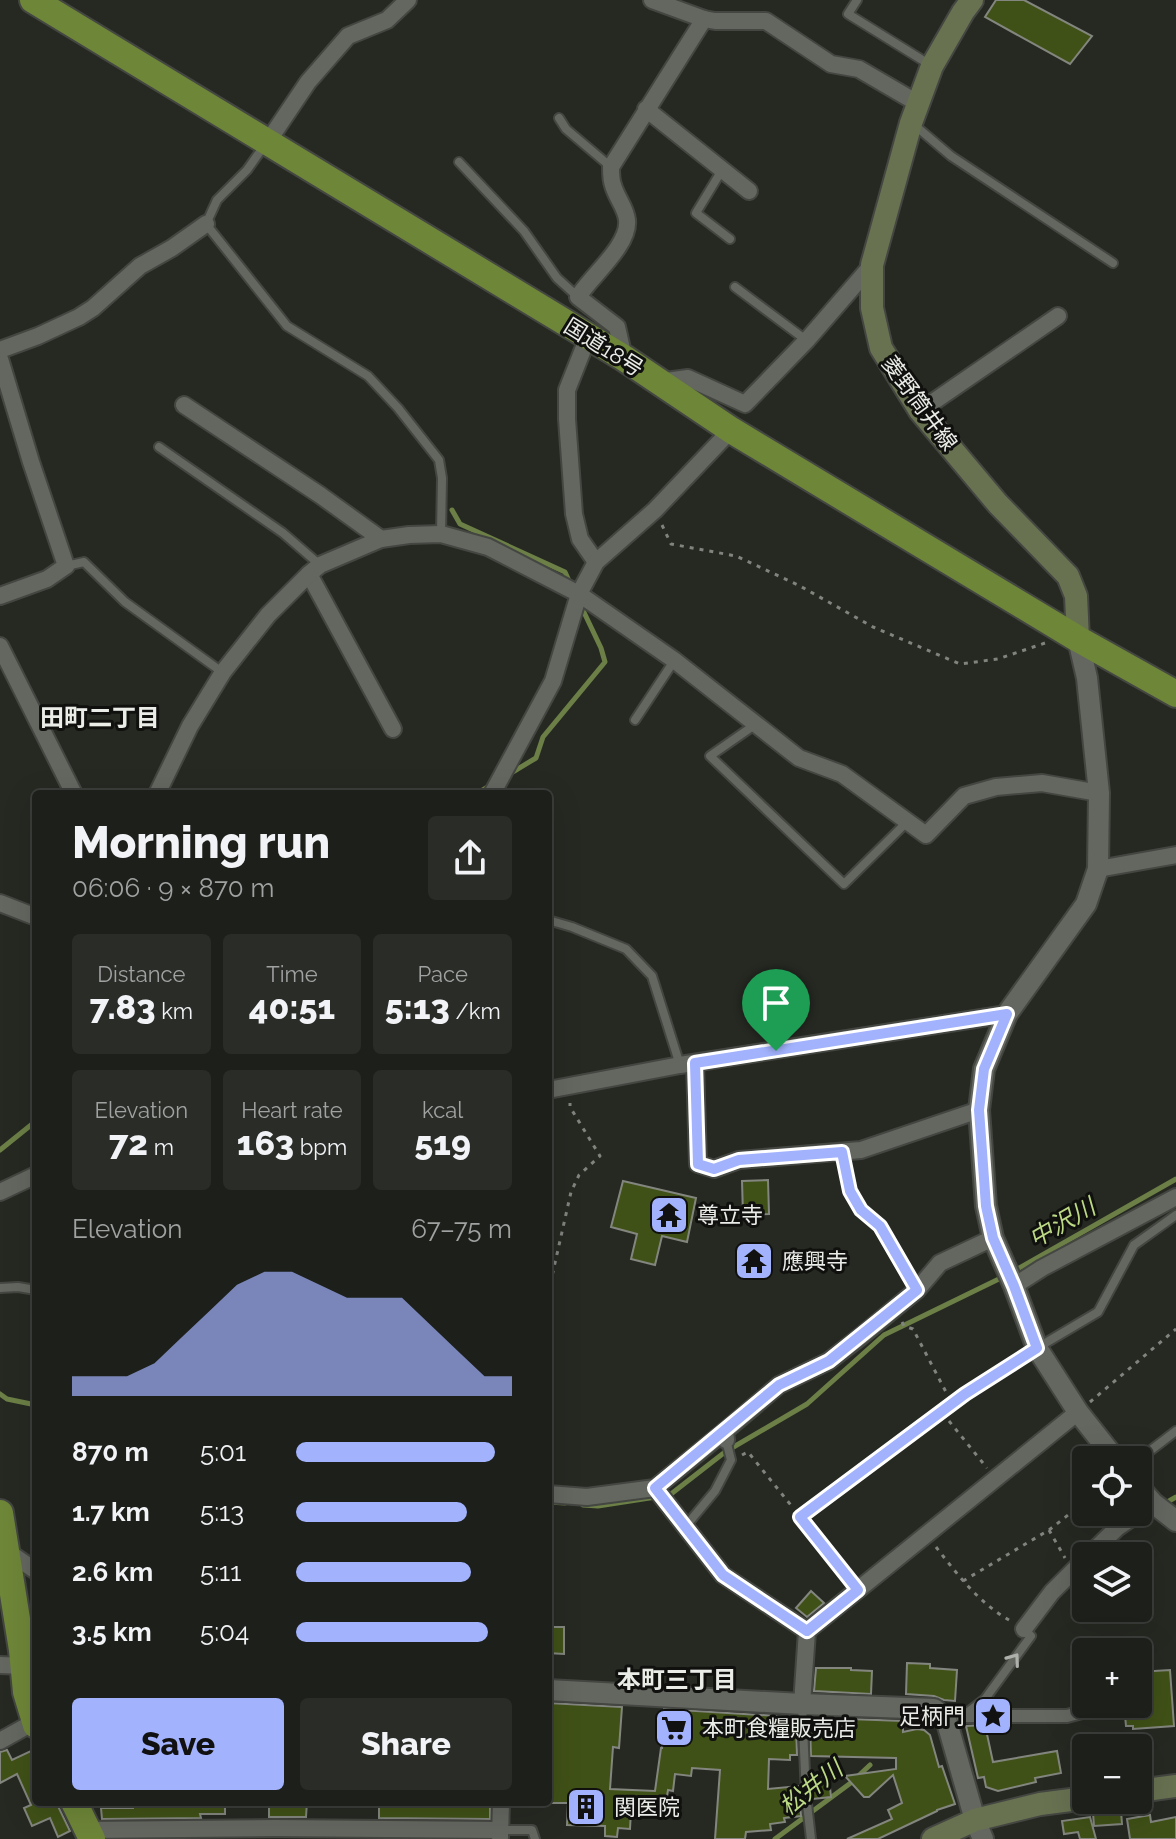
<!DOCTYPE html>
<meta charset="utf-8">
<style>
body{margin:0;font-family:Raleway,"Noto Sans JP",sans-serif;background:#292c27;color:#f1f3f6;height:100vh;display:flex;flex-direction:column;font-size:30px;white-space:nowrap}
*{box-sizing:border-box;margin:0}
p{font-size:26px;color:#a0a2a2}
.icon{flex:none;width:44px;height:44px;fill:none;stroke:currentColor;stroke-width:2;stroke-linecap:round;stroke-linejoin:round}
.map{position:relative;flex:1;overflow:hidden}
.drawer{position:absolute;left:32px;top:790px;width:520px;height:1016px;display:flex;flex-direction:column;background:#1c1f1a;border-radius:8px;box-shadow:0 8px 32px #0002,0 0 0 2px #3a3d39}
.drawer>*{flex:none}
.fabs{position:absolute;left:1072px;top:1446px;display:grid;gap:16px}
.fabs a{display:grid;place-items:center;width:80px;height:80px;border-radius:8px;background:#1c1f1a;box-shadow:0 8px 32px #0002,0 0 0 2px #3a3d39;font-size:40px}
.pin{position:absolute;display:grid;place-items:center;width:68px;height:68px;color:#fff;margin:-82px -34px;border-radius:50% 50% 50% 0;rotate:-45deg;box-shadow:0 0 8px #0007}
.pin .icon{rotate:45deg}
.round{display:grid;place-items:center;flex:none;width:84px;height:84px;border-radius:8px;background:#292c27}
.head{display:flex;align-items:center;justify-content:space-between;height:136px;padding:0 40px}
h1{font-size:44px;font-weight:800;line-height:60px}
.figures{display:grid;grid-template-columns:repeat(3,1fr);gap:12px;height:136px;padding:8px 40px}
.figures div{display:grid;align-content:center;border-radius:8px;background:#292c27;text-align:center}
.figures b{font-size:34px;font-weight:800}
.figures small{font-size:22px;font-weight:400}
.figures p{font-size:22px}
.chart{height:224px;padding:16px 40px}
.chart p{display:flex;justify-content:space-between}
.chart svg{width:100%;height:144px;margin-top:8px;fill:#a2b2fd;opacity:.7}
.action{display:flex;gap:16px;margin-top:auto;padding:16px 40px}
.action a{flex:1;height:92px;border-radius:8px;background:#a2b2fd;color:#111;font-size:32px;font-weight:800;line-height:92px;text-align:center}
.action a+a{background:#292c27;color:#f1f3f6}
ul{padding:0 40px;list-style:none;font-size:26px}
li{display:grid;grid-template-columns:128px 96px 1fr;align-items:center;height:60px}
li i{height:20px;border-radius:10px;background:#a2b2fd}
.map>svg:first-child{display:block}
</style>
<div class="map">
<svg width="1176" height="1839" viewBox="0 0 1176 1839">
<rect width="100%" height="100%" fill="#262922"/>
<g fill="none" stroke-linecap="round" stroke-linejoin="round">
<!-- stream -->
<g stroke="#6c7f46" stroke-width="5">
<polyline points="452,510 460,524 565,572 570,583"/>
<polyline points="511,773 536,758 543,737 605,662 601,648 581,606"/>
<polyline points="476,794 492,784"/>
<polyline points="0,1150 36,1121"/>
<polyline points="1014,1271 1176,1179"/>
<polyline points="0,1394 7,1399 36,1405"/>
<polyline points="666,1495 671,1494 725,1452 807,1404 884,1335 1005,1276"/>
<polyline points="1169,1501 1176,1497"/>
<polyline points="548,1502 565,1503"/>
<polyline points="583,1505 598,1506 656,1497"/>
<polyline points="775,1839 852,1782 870,1765"/>
</g>
</g>
<!-- building -->
<g fill="#405117" stroke="#83867e" stroke-width="2">
<polygon points="996,0 1024,0 1092,36 1070,64 985,17"/>
<polygon points="768,1180 769,1214 743,1215 742,1181"/>
<polygon points="623,1181 696,1198 687,1242 662,1236 655,1265 631,1259 637,1234 611,1227"/>
<polygon points="811,1591 824,1603 807,1617 796,1608"/>
<polygon points="548,1627 564,1627 564,1654 548,1653"/>
<polygon points="907,1663 930,1664 930,1668 957,1670 955,1701 944,1700 934,1696 906,1694"/>
<polygon points="816,1668 851,1668 851,1670 872,1671 871,1694 814,1691"/>
<polygon points="1170,1670 1174,1726 1133,1729 1133,1726 1126,1726 1124,1704 1138,1704 1138,1672"/>
<polygon points="548,1703 622,1707 619,1748 613,1747 610,1789 655,1791 661,1748 662,1748 664,1709 793,1717 792,1726 796,1726 797,1755 790,1755 790,1760 769,1759 768,1789 799,1786 801,1816 784,1818 785,1822 770,1824 771,1830 746,1832 745,1839 715,1839 720,1770 692,1768 691,1776 675,1774 673,1791 668,1790 664,1815 631,1811 630,1829 618,1828 617,1837 605,1836 605,1826 567,1825 568,1803 548,1803"/>
<polygon points="849,1719 903,1721 903,1732 917,1729 924,1730 930,1735 939,1767 942,1766 955,1804 937,1810 937,1811 878,1839 847,1839 892,1819 888,1810 902,1803 893,1775 869,1797 864,1797 845,1776 896,1769 896,1758 811,1756 810,1727 849,1728"/>
<polygon points="985,1725 993,1762 1057,1751 1061,1773 1035,1778 1036,1782 998,1791 986,1787 984,1777 978,1778 966,1726"/>
<polygon points="7,1750 12,1760 33,1750 36,1758 36,1802 56,1802 70,1831 58,1837 50,1818 32,1826 24,1808 31,1805 17,1774 0,1783 0,1752"/>
<polygon points="829,1778 831,1797 813,1799 812,1780"/>
<polygon points="133,1802 162,1802 162,1806 187,1806 187,1802 225,1802 225,1814 200,1814 201,1818 102,1819 101,1808 133,1808"/>
<polygon points="269,1802 307,1802 306,1817 269,1817"/>
<polygon points="379,1802 490,1802 490,1819 379,1818"/>
<polygon points="1121,1811 1122,1824 1094,1826 1093,1813"/>
<polygon points="1150,1815 1151,1822 1176,1817 1176,1839 1130,1839 1127,1819"/>
<polygon points="1090,1817 1096,1839 1080,1839 1078,1832 1064,1834 1062,1821"/>
</g>
<g fill="none" stroke-linecap="round" stroke-linejoin="round">
<!-- service casing -->
<g stroke="#444641" stroke-width="12">
<g id="service">
<polyline points="857,0 848,14 932,66"/>
<polyline points="559,118 566,129 611,167"/>
<polyline points="912,123 951,156 1113,263"/>
<polyline points="264,146 247,170 217,200 206,224 287,326 368,376 398,408 439,460 442,478 441,534"/>
<polyline points="459,162 524,231 557,278 578,297"/>
<polyline points="722,170 696,213 730,239"/>
<polyline points="735,287 806,340"/>
<polyline points="159,447 283,533 320,565"/>
<polyline points="66,566 84,562 125,602 222,672"/>
<polyline points="635,720 674,661"/>
<polyline points="756,724 710,756 844,884 907,822"/>
<polyline points="548,920 572,927 626,949 652,976 680,1065"/>
<polyline points="0,1288 18,1287 36,1290"/>
<polyline points="1138,1460 1176,1431"/>
<polyline points="685,1527 715,1491 731,1460 726,1440"/>
<polyline points="858,1590 800,1517 965,1394 1037,1348 1098,1312 1134,1245 1176,1215"/>
<polyline points="802,1704 806,1795 811,1839"/>
<polyline points="963,1716 985,1699 1031,1636 1024,1629"/>
<polyline points="500,1830 532,1830 535,1839"/>
</g>
</g>
<!-- pedestrian casing -->
<g stroke="#444641" stroke-width="16">
<polyline id="pedestrian" points="962,1716 1067,1716 1097,1708"/>
</g>
<!-- minor casing -->
<g stroke="#444641" stroke-width="20">
<g id="minor">
<polyline points="652,0 704,19 715,21 766,21 831,64 859,69 919,104"/>
<polyline points="646,109 749,191"/>
<polyline points="267,143 308,82 348,36 387,20 408,0"/>
<polyline points="588,337 567,390 567,419 574,514 580,539 596,562"/>
<polyline points="0,350 38,336 79,317 93,308 140,266 172,248 206,224"/>
<path d="M624,358L617,327L578,297C591,276 630,245 627,220C626,208 616,197 613,185C611,180 611,172 611,167L704,19"/>
<polyline points="0,359 31,462 66,566 47,579 0,596"/>
<polyline points="659,382 688,378 745,404 807,340 872,265"/>
<polyline points="184,405 320,495 381,539"/>
<polyline points="920,411 1058,316"/>
<polyline points="309,574 393,729"/>
<polyline points="0,646 74,794"/>
<polyline points="157,794 190,726 223,672 268,615 309,574 320,565 381,539 409,535 441,534 488,547 579,594 674,660 799,758 842,774 926,835 964,796 996,787 1042,783 1099,793"/>
<polyline points="492,794 553,681 579,594 596,562 655,510 731,430"/>
<polyline points="1098,869 1176,855"/>
<polyline points="0,903 36,917"/>
<polyline points="695,1063 698,1164 714,1169 739,1160 861,1150 979,1110"/>
<polyline points="548,1090 680,1065 1007,1014"/>
<polyline points="0,1192 36,1175"/>
<polyline points="1014,1286 1042,1268 1176,1197"/>
<polyline points="726,1440 725,1431 779,1385 829,1361 860,1337 917,1290 940,1263 993,1238"/>
<polyline points="655,1488 723,1575 807,1631"/>
<polyline points="548,1494 587,1497 655,1488 725,1431"/>
<polyline points="4,1549 36,1571"/>
<polyline points="1088,1556 1117,1528 1153,1503"/>
<polyline points="1024,1629 1052,1592 1086,1558"/>
<polyline points="0,1665 23,1666"/>
<polyline points="802,1704 807,1631 1078,1412"/>
<polyline points="0,1741 34,1722"/>
<polyline points="87,1830 275,1828 500,1830"/>
<polyline points="500,1837 501,1802"/>
</g>
</g>
<!-- tertiary casing -->
<g stroke="#444641" stroke-width="24">
<g id="tertiary">
<polyline points="1078,639 1087,678 1099,793 1098,869 1086,904 1007,1014 984,1069 979,1110 986,1206 993,1238 1014,1286 1037,1348 1078,1412 1116,1460"/>
<polyline points="1138,1486 1153,1503 1176,1521"/>
<polyline points="548,1690 802,1704 934,1709 946,1719 975,1820 983,1839"/>
</g>
</g>
<!-- secondary casing -->
<g stroke="#444641" stroke-width="26">
<g id="secondary">
<polyline points="972,0 963,12 932,66 911,123 872,265 872,308 881,348 920,411 998,504 1068,576 1076,596 1078,639"/>
<polyline points="1138,1791 1176,1786"/>
<polyline points="933,1839 975,1820 1040,1804 1086,1798"/>
</g>
</g>
<!-- trunk casing -->
<g stroke="#444641" stroke-width="30">
<g id="trunk">
<polyline points="33,0 624,358 731,430 1078,639 1176,694"/>
<polyline points="0,1513 22,1650 26,1692 36,1725"/>
<polyline points="74,1802 92,1839"/>
</g>
</g>
<!-- path -->
<g stroke="#81837e" stroke-width="3" stroke-dasharray="4 6" stroke-linecap="butt">
<polyline points="662,525 671,544 736,556 800,586 873,627 960,664 998,659 1045,643"/>
<polyline points="845,1167 850,1191 861,1210 880,1226 909,1276"/>
<polyline points="548,1294 571,1192 579,1175 600,1156 570,1107 570,1103"/>
<polyline points="902,1322 904,1326 913,1329 946,1392"/>
<polyline points="1090,1402 1176,1329"/>
<polyline points="949,1421 987,1468"/>
<polyline points="742,1455 748,1452 794,1509"/>
<polyline points="1049,1530 1065,1558"/>
<path d="M936,1547C957,1574 979,1603 1009,1620"/>
<polyline points="963,1581 1049,1530 1086,1501"/>
</g>
<!-- service -->
<use href="#service" stroke="#646760" stroke-width="8"/>
<!-- pedestrian -->
<use href="#pedestrian" stroke="#646760" stroke-width="12"/>
<!-- minor -->
<use href="#minor" stroke="#646760" stroke-width="16"/>
<!-- tertiary -->
<use href="#tertiary" stroke="#646760" stroke-width="20"/>
<!-- secondary -->
<use href="#secondary" stroke="#687251" stroke-width="22"/>
<!-- trunk -->
<use href="#trunk" stroke="#6e8638" stroke-width="26"/>
</g>
<!-- one-way arrows -->
<defs><path id="oneway-chevron" d="M-2-3.5L2.5 0L-2 3.5" fill="none" stroke-width="1.6" stroke-linecap="round" stroke-linejoin="round" transform="scale(2)"/></defs>
<use stroke="#aeb0ab" href="#oneway-chevron" transform="translate(1014 1659) rotate(-54)"/>
<g fill="none" stroke-linecap="round" stroke-linejoin="round">
<!-- route casing -->
<g stroke="#fff" stroke-width="16">
<polygon id="route" points="1007,1014 984,1069 979,1110 986,1206 993,1238 1014,1286 1037,1348 965,1394 800,1517 858,1590 807,1631 723,1575 655,1488 779,1385 829,1361 917,1290 880,1226 861,1210 850,1191 842,1152 739,1160 714,1169 698,1164 695,1063"/>
</g>
<!-- route -->
<use href="#route" stroke="#a2b2fd" stroke-width="10"/>
</g>
<!-- icons -->
<defs>
<g id="temple-square" transform="scale(2)"><rect x="-9" y="-9" width="18" height="18" rx="4" fill="#a2b2fd" stroke="#10110e"/><path d="M0-6L5-2H3V0L6.5 2.5H4V6H1.5V3h-3V6H-4V2.5H-6.5L-3 0V-2H-5Z" fill="#111"/></g>
<g id="sight-square" transform="scale(2)"><rect x="-9" y="-9" width="18" height="18" rx="4" fill="#a2b2fd" stroke="#10110e"/><path d="M0-6L1.8-2.2L6-1.7L2.9 1.2L3.7 5.4L0 3.3L-3.7 5.4L-2.9 1.2L-6-1.7L-1.8-2.2Z" fill="#111"/></g>
<g id="supermarket-square" transform="scale(2)"><rect x="-9" y="-9" width="18" height="18" rx="4" fill="#a2b2fd" stroke="#10110e"/><path d="M-6-5.5h2.5l.6 2H6L4.5 2H-2.5L-4.4-4H-6ZM-1.5 3.2a1.3 1.3 0 1 0 .1 0ZM3 3.2a1.3 1.3 0 1 0 .1 0Z" fill="#111"/></g>
<g id="building-square" transform="scale(2)"><rect x="-9" y="-9" width="18" height="18" rx="4" fill="#a2b2fd" stroke="#10110e"/><path d="M-4-6H4V6H1V3H-1V6H-4ZM-2.5-4.3h1.7v1.8h-1.7ZM.8-4.3h1.7v1.8H.8ZM-2.5-1h1.7V.8h-1.7ZM.8-1h1.7V.8H.8Z" fill="#111"/></g>
</defs>
<g fill-rule="evenodd">
<use href="#temple-square" x="669" y="1215"/>
<use href="#temple-square" x="754" y="1261"/>
<use href="#sight-square" x="993" y="1716"/>
<use href="#supermarket-square" x="674" y="1728"/>
<use href="#building-square" x="586" y="1807"/>
</g>
<g text-anchor="middle" stroke-width="6" stroke-linejoin="round" paint-order="stroke">
<!-- street labels -->
<g font-size="22" fill="#eaece8" stroke="#10110e">
<text transform="translate(604 347) rotate(32)" y="8">国道18号</text>
<text transform="translate(920 403) rotate(54)" y="8">菱野筒井線</text>
</g>
<!-- poi labels -->
<g font-size="22" fill="#eaece8" stroke="#10110e" text-anchor="start">
<text x="697" y="1223">尊立寺</text>
<text x="782" y="1269">應興寺</text>
<text x="965" y="1724" text-anchor="end">足柄門</text>
<text x="702" y="1736">本町食糧販売店</text>
<text x="614" y="1815">関医院</text>
</g>
<!-- neighbourhood labels -->
<g font-size="24" font-weight="bold" fill="#eaece8" stroke="#10110e">
<text x="100" y="726">田町二丁目</text>
<text x="677" y="1688">本町三丁目</text>
</g>
<!-- water labels -->
<g font-size="24" font-style="italic" fill="#bcd985" stroke="#10110e">
<text transform="translate(1062 1223) rotate(-30)" y="8">中沢川</text>
<text transform="translate(811 1788) rotate(-38)" y="8">松井川</text>
</g>
</g>
</svg>
<div class="fabs">
<a><svg class="icon" aria-label="locate" viewBox="0 0 24 24"><circle cx="12" cy="12" r="6"/><path d="M12 2v4M12 18v4M2 12h4M18 12h4"/></svg></a>
<a><svg class="icon" aria-label="layers" viewBox="0 0 24 24"><path d="M12 4l9 5-9 5-9-5zM3 14l9 5 9-5"/></svg></a>
<a>+</a>
<a>−</a>
</div>
<div class="pin" style="left:776px;top:1051px;background:#1e9e55"><svg class="icon" aria-label="arrive" viewBox="0 0 24 24"><path d="M6 21V4h12l-3 4 3 4H6"/></svg></div>
<section class="drawer">
<div class="head"><div><h1>Morning run</h1><p>06:06 · 9 × 870 m</p></div><a class="round"><svg class="icon" aria-label="share" viewBox="0 0 24 24"><path d="M12 15V3M7 8l5-5 5 5M5 13v7h14v-7"/></svg></a></div>
<div class="figures">
<div><p>Distance</p><b>7.83<small> km</small></b></div>
<div><p>Time</p><b>40:51</b></div>
<div><p>Pace</p><b>5:13<small> /km</small></b></div>
</div>
<div class="figures">
<div><p>Elevation</p><b>72<small> m</small></b></div>
<div><p>Heart rate</p><b>163<small> bpm</small></b></div>
<div><p>kcal</p><b>519</b></div>
</div>
<div class="chart"><p><span>Elevation</span>67–75 m</p>
<svg viewBox="0 0 160 44" preserveAspectRatio="none"><path d="M0 44V38L10 38L20 38L30 34L40 26L50 18L60 10L70 6L80 6L90 10L100 14L110 14L120 14L130 22L140 30L150 38L160 38V44z"/></svg>
</div>
<ul>
<li><b>870 m</b>5:01<i style="width:92%"></i></li>
<li><b>1.7 km</b>5:13<i style="width:79%"></i></li>
<li><b>2.6 km</b>5:11<i style="width:81%"></i></li>
<li><b>3.5 km</b>5:04<i style="width:89%"></i></li>
</ul>
<div class="action"><a>Save</a><a>Share</a></div>
</section>
</div>
